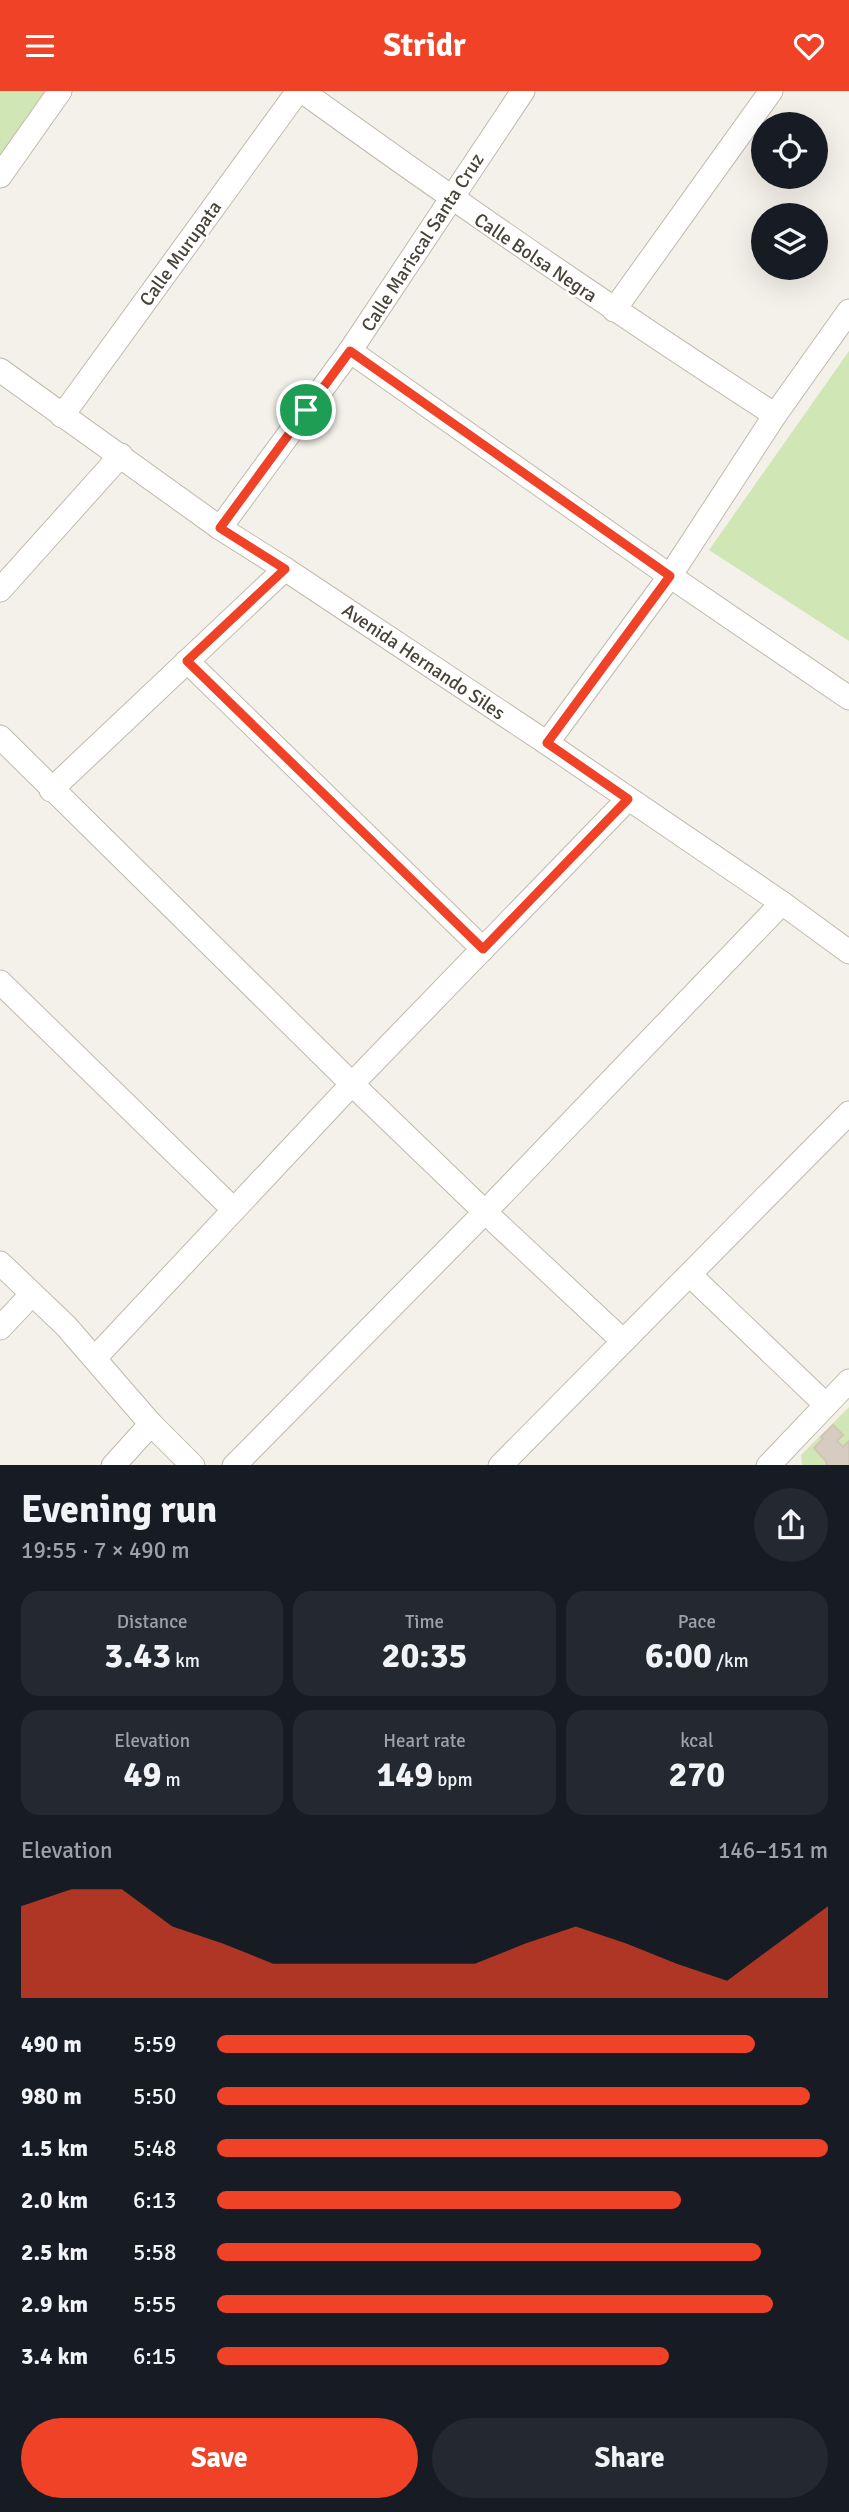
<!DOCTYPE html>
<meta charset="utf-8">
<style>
body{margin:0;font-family:Signika,sans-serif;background:#242831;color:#f1f3f6;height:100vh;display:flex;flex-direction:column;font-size:26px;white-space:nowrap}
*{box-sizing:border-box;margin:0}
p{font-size:23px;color:#9ea1a6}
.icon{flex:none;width:38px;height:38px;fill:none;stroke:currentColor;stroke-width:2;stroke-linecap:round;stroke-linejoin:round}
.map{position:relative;height:1374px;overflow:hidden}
.panel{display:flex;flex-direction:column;background:#171b24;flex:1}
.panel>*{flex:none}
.buttons{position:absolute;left:751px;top:21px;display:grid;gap:14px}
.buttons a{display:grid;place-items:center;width:77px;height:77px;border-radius:50%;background:#171b24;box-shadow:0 7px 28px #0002;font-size:35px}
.pin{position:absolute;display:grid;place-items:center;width:60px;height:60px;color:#fff;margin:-30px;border:4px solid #fff;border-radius:50%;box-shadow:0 2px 7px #0007}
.round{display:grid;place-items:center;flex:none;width:74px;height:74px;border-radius:37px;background:#242831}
.headline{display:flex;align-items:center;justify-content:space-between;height:119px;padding:0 21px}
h1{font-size:38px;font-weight:800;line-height:52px}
.stats{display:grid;grid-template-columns:repeat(3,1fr);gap:10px;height:119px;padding:7px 21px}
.stats div{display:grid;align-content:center;border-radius:18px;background:#242831;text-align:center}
.stats b{font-size:35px;font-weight:800}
.stats small{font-size:19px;font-weight:400}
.stats p{font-size:19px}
.chart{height:196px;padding:14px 21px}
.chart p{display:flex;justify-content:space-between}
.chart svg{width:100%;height:126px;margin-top:7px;fill:#f04226;opacity:.7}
.action{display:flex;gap:14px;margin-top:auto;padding:14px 21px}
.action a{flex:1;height:80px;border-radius:42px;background:#f04226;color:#fff;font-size:28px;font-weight:800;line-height:80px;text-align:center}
.action a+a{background:#242831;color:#f1f3f6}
ul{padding:0 21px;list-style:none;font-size:23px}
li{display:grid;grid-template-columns:112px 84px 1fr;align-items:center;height:52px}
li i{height:18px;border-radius:9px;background:#f04226}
header{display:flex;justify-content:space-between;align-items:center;height:91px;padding:0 21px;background:#f04226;color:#fff;font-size:32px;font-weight:800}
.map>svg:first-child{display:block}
</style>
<header><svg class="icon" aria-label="menu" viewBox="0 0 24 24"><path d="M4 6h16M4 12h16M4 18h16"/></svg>Stridr<svg class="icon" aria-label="heart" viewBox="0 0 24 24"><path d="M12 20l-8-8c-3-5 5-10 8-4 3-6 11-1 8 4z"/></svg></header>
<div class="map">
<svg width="849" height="1375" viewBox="0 0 849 1375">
<rect width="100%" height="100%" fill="#f4f1ea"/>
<!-- green -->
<g fill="#d1e6b5">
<polygon points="0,0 45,0 0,64"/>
<polygon points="849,260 849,550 709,459"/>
<polygon points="849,1316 849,1374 802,1374 801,1364"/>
</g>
<!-- building -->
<polygon fill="#d6cdc0" stroke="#d0c5b4" stroke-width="2" points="833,1334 843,1344 837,1350 843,1356 849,1350 849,1375 827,1375 826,1370 814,1357 823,1348 821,1346"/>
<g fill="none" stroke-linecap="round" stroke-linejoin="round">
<!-- minor casing -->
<g stroke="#c0b9ad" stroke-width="25">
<g id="minor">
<path d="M302,0C457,112 615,220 775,324"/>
<polyline points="0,85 60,0"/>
<polyline points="614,219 771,0"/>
<polyline points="350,260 670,485 849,607"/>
<polyline points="0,279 220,437 285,478 547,652 782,812 849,861"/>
<polyline points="62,325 298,0"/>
<polyline points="220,437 350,260 523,0"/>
<polyline points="0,499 121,364"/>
<polyline points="187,570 483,858"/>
<polyline points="0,646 352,993 485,1121 623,1250"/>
<polyline points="547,652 670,485 775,324 849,220"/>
<polyline points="51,699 285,478"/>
<polyline points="0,891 233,1118"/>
<polyline points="0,1172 66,1235 151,1333 193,1375"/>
<polyline points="690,1184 825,1313"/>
<polyline points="0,1237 32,1203"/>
<polyline points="95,1267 352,993 628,708"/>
<polyline points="113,1375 151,1333"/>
<polyline points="234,1375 485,1121 782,812"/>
<polyline points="500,1375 849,1022"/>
<polyline points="768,1375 849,1290"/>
</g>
</g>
<!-- minor -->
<use href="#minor" stroke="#fff" stroke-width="23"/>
</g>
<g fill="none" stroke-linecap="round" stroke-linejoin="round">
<!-- route casing -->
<g stroke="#fff" stroke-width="14">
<polygon id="route" points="350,260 670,485 547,652 628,708 483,858 187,570 285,478 220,437"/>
</g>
<!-- route -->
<use href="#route" stroke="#f04226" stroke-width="9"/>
</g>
<g text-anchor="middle" stroke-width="5" stroke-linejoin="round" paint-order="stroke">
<!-- street labels -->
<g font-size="19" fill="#484239" stroke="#fff">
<text transform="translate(422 151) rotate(-57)" y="7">Calle Mariscal Santa Cruz</text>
<text transform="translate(180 162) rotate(-54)" y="7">Calle Murupata</text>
<text transform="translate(536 166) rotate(34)" y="7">Calle Bolsa Negra</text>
<text transform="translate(424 570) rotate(34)" y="7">Avenida Hernando Siles</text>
</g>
</g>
</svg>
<div class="buttons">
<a><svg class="icon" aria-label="locate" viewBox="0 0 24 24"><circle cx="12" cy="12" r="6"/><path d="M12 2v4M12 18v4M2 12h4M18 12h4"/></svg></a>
<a><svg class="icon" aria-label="layers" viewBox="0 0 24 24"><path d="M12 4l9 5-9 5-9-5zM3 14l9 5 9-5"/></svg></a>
</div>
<div class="pin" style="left:306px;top:319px;background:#1e9e55"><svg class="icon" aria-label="arrive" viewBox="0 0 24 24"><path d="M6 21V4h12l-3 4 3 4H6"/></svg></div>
</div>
<section class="panel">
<div class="headline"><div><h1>Evening run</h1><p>19:55 · 7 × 490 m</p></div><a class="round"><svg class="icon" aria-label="share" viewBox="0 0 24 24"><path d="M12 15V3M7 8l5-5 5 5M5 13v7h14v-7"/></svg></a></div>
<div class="stats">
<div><p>Distance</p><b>3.43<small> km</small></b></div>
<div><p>Time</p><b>20:35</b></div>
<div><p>Pace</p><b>6:00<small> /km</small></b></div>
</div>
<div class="stats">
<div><p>Elevation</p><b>49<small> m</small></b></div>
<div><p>Heart rate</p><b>149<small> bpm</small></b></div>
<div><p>kcal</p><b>270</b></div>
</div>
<div class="chart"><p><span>Elevation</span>146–151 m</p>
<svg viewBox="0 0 160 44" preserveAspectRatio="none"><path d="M0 44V12L10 6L20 6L30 19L40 25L50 32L60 32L70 32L80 32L90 32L100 25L110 19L120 25L130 32L140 38L150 25L160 12V44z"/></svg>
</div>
<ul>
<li><b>490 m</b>5:59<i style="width:88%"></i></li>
<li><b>980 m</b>5:50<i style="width:97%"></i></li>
<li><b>1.5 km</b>5:48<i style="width:100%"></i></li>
<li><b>2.0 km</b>6:13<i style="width:76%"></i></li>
<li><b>2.5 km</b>5:58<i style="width:89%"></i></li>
<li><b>2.9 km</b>5:55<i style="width:91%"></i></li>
<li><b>3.4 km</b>6:15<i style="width:74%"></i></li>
</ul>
<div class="action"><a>Save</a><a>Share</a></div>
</section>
